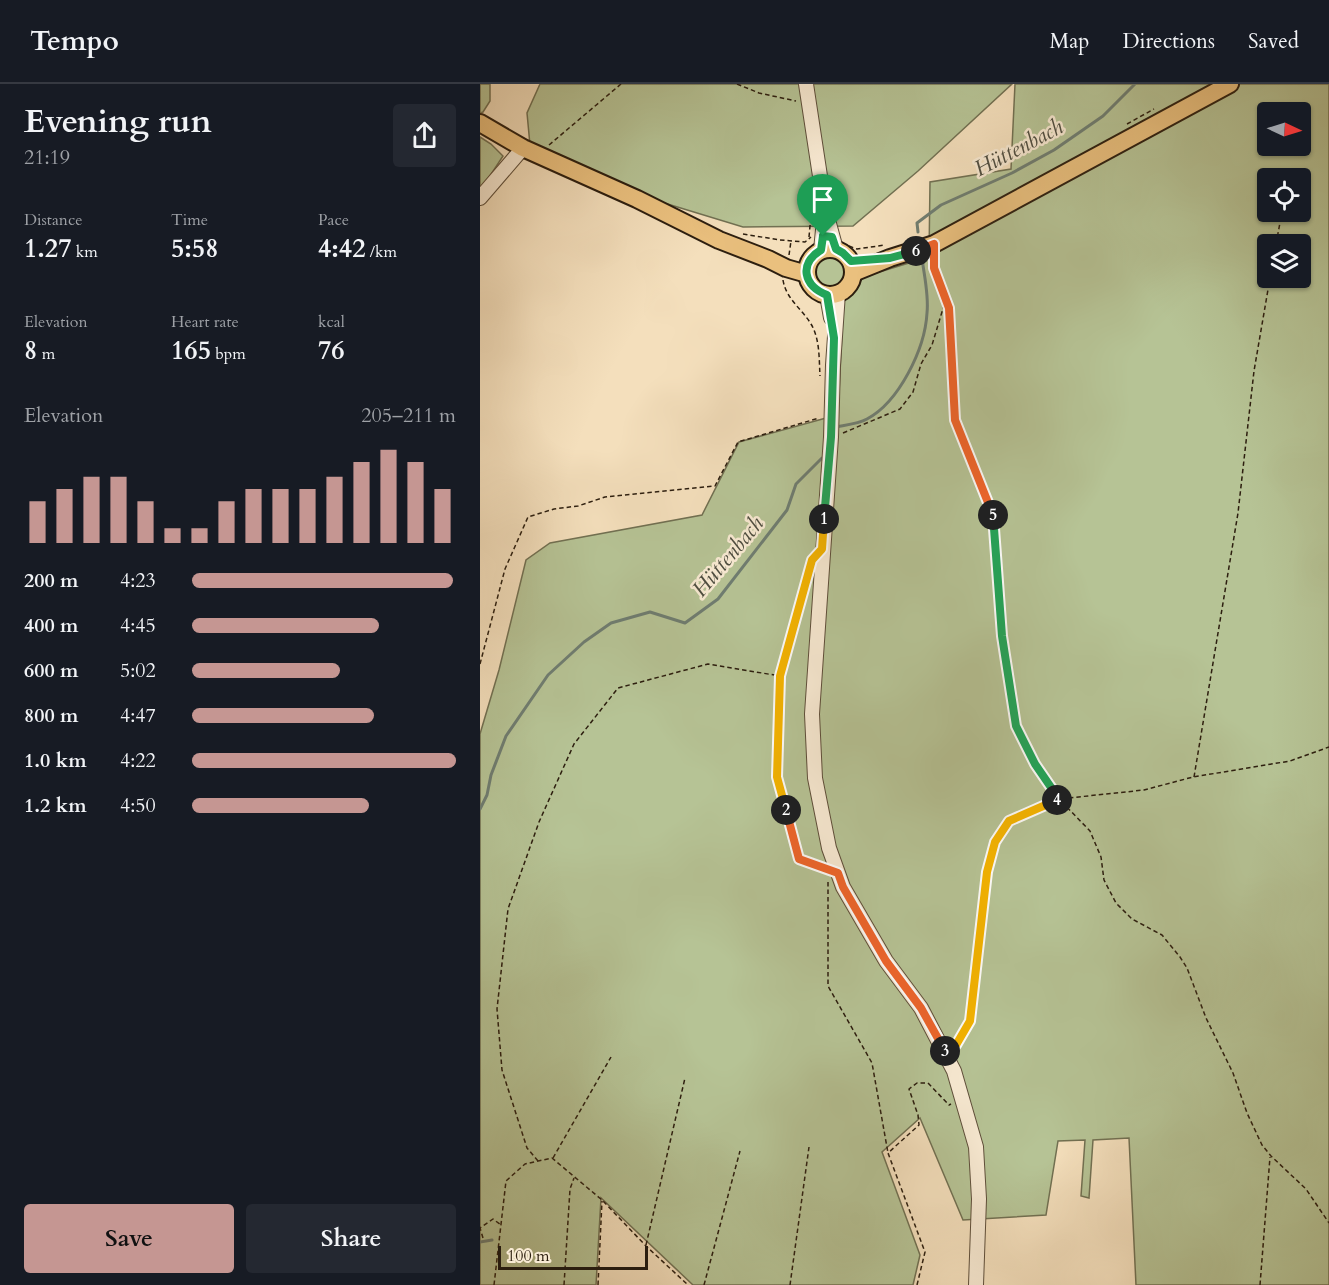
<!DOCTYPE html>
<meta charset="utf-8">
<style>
body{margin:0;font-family:Cardo,serif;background:#242831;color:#f1f3f6;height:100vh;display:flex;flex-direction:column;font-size:22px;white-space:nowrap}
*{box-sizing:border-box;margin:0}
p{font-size:20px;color:#9ea1a6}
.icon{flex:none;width:33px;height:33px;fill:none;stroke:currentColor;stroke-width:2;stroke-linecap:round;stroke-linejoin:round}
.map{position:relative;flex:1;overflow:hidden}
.drawer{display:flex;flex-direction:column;background:#171b24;width:480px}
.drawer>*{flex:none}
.needle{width:39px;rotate:94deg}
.controls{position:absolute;left:777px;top:18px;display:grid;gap:12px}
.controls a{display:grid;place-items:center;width:54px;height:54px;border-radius:6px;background:#171b24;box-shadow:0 2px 4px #0004;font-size:30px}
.scale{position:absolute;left:18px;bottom:15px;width:150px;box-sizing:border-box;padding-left:6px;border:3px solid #2c1e0f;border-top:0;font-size:16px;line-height:21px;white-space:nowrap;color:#2c1e0f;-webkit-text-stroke:4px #f8ead3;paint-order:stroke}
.pin{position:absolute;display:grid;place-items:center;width:51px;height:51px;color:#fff;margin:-62px -26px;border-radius:50% 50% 50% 0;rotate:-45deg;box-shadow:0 0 6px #0007}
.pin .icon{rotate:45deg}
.km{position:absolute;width:30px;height:30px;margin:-15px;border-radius:50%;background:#222;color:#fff;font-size:16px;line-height:30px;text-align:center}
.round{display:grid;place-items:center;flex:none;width:63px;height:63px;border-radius:6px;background:#242831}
.summary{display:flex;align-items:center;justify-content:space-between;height:102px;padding:0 24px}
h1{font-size:33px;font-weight:700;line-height:45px}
.figures{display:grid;grid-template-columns:repeat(3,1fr);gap:9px;height:102px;padding:6px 24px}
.figures div{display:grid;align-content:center}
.figures b{font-size:26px;font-weight:700}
.figures small{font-size:16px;font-weight:400}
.figures p{font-size:16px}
.chart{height:168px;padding:12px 24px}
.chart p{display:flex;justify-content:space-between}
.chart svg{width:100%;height:108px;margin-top:6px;stroke:#c59692;stroke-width:6}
.cta{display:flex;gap:12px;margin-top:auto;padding:12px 24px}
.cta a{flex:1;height:69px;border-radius:6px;background:#c59692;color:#111;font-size:24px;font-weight:700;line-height:69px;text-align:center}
.cta a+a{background:#242831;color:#f1f3f6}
ul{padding:0 24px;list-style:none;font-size:20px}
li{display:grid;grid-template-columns:96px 72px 1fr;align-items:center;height:45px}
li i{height:15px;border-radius:8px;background:#c59692}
header{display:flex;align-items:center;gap:36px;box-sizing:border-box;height:84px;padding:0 30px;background:#171b24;border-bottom:2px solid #363941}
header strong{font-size:28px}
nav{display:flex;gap:33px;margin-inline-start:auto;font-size:21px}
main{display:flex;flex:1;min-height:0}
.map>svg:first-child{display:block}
</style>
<header>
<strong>Tempo</strong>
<nav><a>Map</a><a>Directions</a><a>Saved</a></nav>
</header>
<main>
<section class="drawer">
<div class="summary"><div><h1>Evening run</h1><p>21:19</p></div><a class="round"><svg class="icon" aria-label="share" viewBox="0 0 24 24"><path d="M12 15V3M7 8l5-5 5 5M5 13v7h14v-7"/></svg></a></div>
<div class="figures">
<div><p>Distance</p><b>1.27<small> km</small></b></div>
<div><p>Time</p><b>5:58</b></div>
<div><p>Pace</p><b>4:42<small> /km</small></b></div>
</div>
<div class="figures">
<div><p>Elevation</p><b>8<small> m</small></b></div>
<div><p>Heart rate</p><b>165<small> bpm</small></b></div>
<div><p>kcal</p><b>76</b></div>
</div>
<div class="chart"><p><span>Elevation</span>205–211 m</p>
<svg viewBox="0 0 160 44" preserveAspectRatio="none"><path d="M5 44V27M15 44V22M25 44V17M35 44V17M45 44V27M55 44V38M65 44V38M75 44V27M85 44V22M95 44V22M105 44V22M115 44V17M125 44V11M135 44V6M145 44V11M155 44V22"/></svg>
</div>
<ul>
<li><b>200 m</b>4:23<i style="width:99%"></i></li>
<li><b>400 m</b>4:45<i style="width:71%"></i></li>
<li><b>600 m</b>5:02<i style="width:56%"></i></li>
<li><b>800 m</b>4:47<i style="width:69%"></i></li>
<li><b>1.0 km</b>4:22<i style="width:100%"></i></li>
<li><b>1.2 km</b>4:50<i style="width:67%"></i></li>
</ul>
<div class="cta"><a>Save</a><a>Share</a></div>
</section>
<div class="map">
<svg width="849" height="1201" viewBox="0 0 849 1201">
<rect width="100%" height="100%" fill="#f4dfbc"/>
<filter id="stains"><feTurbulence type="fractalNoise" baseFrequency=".00333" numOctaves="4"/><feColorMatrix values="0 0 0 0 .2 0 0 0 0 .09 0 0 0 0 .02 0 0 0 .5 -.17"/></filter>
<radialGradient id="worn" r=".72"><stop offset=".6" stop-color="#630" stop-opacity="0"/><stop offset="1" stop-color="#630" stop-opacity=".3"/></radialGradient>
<!-- green -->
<g fill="#b6c395" stroke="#717052" stroke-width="1.5" fill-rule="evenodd">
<polygon points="0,0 10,0 10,17 3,28 0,29"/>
<polygon points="60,0 532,0 438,87 373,142 263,143 158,111 50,61 47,29"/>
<path d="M535,0H849V1201H656L649,1054L613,1056L609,1114L601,1112L605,1056L578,1057L566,1131L483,1136L440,1034L402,1068L440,1171L433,1201H213L121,1114L116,1201H0V650L19,586L46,476L70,459L222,431L259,358L346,334L358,329L364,209L373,196L449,173L450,98L531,85ZM788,28H820V62H788ZM788,94H820V128H788ZM788,160H820V194H788Z"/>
<polygon points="0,53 11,60 23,72 0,107"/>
<circle cx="349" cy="187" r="16"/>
</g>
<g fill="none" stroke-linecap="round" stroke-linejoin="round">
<!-- stream -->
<g stroke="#6f7d71" stroke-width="3">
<polyline points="438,148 437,139 461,121 532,89 574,66 623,32 655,0"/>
<path d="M355,343C365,341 378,340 387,335C419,318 445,265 447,229C449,211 444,191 442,174"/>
<polyline points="0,725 7,711 11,691 26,652 68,591 104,558 131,539 170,528 205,539 238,515 307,426 316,400 342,374"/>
<polyline points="0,1158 12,1156"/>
</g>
<!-- minor casing -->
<g stroke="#5e4e3a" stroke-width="16">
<g id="minor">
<polyline points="326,0 345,125 356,165"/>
<polyline points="0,114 43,64"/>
<polyline points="341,166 344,136"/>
<polyline points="358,209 353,281 351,353 332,630 335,694 349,764 363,803 406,877 441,924 474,987 496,1063 499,1115 496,1201"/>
<polyline points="347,211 351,234"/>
</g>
</g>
<!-- major casing -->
<g stroke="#2c1e0f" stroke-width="20">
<g id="major">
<polyline points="0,39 43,64 157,115 239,156 288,175 306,184 327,190"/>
<circle cx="350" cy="188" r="23"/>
<polyline points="373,189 410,174 454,160 750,0"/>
</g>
</g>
<!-- path -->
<g stroke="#2c1e0f" stroke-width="1.5" stroke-dasharray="4.5 3" stroke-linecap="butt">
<polyline points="257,0 279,9 316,17"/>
<polyline points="647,40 674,25"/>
<polyline points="69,61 141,0"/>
<polyline points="263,150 300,156 325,158 331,153"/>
<polyline points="329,153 332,120"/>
<polyline points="796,160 802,128"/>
<polyline points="369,162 377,165 405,161"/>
<polyline points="309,171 311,157"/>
<polyline points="454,173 454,184 469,223 475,336 515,435 522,552 536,642 554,680 579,715 610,747 621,773 624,796 636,819 652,835 682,851 700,873 707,884 726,934 753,989 767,1029 782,1061 791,1072 826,1105 849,1139"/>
<path d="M303,196C306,215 322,225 331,240C340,255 339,275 340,292"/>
<polyline points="363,349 420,325 433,308 441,280 452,261 465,218"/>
<polyline points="0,580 25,485 48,433 74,425 98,422 125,413 235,402 258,358 339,334"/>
<polyline points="300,593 297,693 319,775 344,784"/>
<polyline points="714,693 758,429 774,287 790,194"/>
<polyline points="348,798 348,902 392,979 408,1069"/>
<polyline points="475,962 490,937 507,788 515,758 529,737 579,715 664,706 713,693 810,677 849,663"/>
<polyline points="73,1074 131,973"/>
<polyline points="58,1077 47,1064 22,986 17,925 28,825 59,738 94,660 138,604 228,580 300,592 329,488"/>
<polyline points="3,1154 0,1144 13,1135 21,1141"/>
<polyline points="166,1161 205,994"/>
<polyline points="14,1201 26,1097 45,1080 72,1074 122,1116 166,1162 208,1201"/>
<polyline points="84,1201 90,1105 94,1094"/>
<polyline points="118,1201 122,1117"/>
<polyline points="224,1201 260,1067"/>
<polyline points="310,1201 329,1063"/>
<polyline points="437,1201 445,1168 408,1069 439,1041 438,1031 429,1005 437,999 448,999 469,1021 471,1020"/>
<polyline points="780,1201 790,1073"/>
</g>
<!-- minor -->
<use href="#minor" stroke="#f8ead3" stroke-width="14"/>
<!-- major -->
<use href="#major" stroke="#eac07e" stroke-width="16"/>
</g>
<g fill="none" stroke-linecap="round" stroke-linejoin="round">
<!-- split-1 casing -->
<g stroke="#fff" stroke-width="12">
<path id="split-1" d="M343,152L341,166C318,180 324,202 347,211L354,254L351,353L344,435"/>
</g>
<!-- split-2 casing -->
<g stroke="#fff" stroke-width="12">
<polyline id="split-2" points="306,726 297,693 300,592 332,476 342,465 344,435"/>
</g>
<!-- split-3 casing -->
<g stroke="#fff" stroke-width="12">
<polyline id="split-3" points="306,726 319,775 358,789 363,803 406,877 441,924 465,967"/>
</g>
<!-- split-4 casing -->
<g stroke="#fff" stroke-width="12">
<polyline id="split-4" points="465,967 476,961 490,937 507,788 515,758 529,737 577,716"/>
</g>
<!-- split-5 casing -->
<g stroke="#fff" stroke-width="12">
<polyline id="split-5" points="513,431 522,552 536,642 555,680 579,715 577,716"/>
</g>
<!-- split-6 casing -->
<g stroke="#fff" stroke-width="12">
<polyline id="split-6" points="436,167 454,160 454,184 469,224 475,336 513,431"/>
</g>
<!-- split-7 casing -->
<g stroke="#fff" stroke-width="12">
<polyline id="split-7" points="343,152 352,153 356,165 363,169 371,177 410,174 436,167"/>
</g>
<!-- split-1 -->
<use href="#split-1" stroke="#22a559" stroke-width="8"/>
<!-- split-2 -->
<use href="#split-2" stroke="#f5b400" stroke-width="8"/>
<!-- split-3 -->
<use href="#split-3" stroke="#f0652b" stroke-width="8"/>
<!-- split-4 -->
<use href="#split-4" stroke="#f5b400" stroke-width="8"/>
<!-- split-5 -->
<use href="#split-5" stroke="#22a559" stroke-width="8"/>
<!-- split-6 -->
<use href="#split-6" stroke="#f0652b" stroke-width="8"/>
<!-- split-7 -->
<use href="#split-7" stroke="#22a559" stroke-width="8"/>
</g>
<g text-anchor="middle" stroke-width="5" stroke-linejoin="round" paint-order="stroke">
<!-- water labels -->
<g font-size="22" font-style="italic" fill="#4e4d40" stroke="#f8ead3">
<text transform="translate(538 63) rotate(-28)" y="8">Hüttenbach</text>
<text transform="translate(247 472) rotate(-50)" y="8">Hüttenbach</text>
</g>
</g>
<rect width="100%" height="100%" filter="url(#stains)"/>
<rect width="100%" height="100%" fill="url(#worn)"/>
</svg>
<div class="controls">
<a><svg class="needle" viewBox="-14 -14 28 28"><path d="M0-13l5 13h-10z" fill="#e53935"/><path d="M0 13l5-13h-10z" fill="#9ea1a6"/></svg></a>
<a><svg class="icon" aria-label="locate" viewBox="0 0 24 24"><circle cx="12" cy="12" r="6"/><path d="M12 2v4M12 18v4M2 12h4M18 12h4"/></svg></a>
<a><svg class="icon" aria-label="layers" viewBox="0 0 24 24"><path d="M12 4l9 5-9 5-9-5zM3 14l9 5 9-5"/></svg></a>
</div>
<div class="scale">100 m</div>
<div class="pin" style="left:343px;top:152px;background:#1e9e55"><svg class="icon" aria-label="arrive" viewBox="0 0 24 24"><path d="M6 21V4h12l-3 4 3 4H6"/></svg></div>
<b class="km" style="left:344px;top:435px">1</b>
<b class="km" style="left:306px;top:726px">2</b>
<b class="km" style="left:465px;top:967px">3</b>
<b class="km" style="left:577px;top:716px">4</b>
<b class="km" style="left:513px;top:431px">5</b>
<b class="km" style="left:436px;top:167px">6</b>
</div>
</main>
